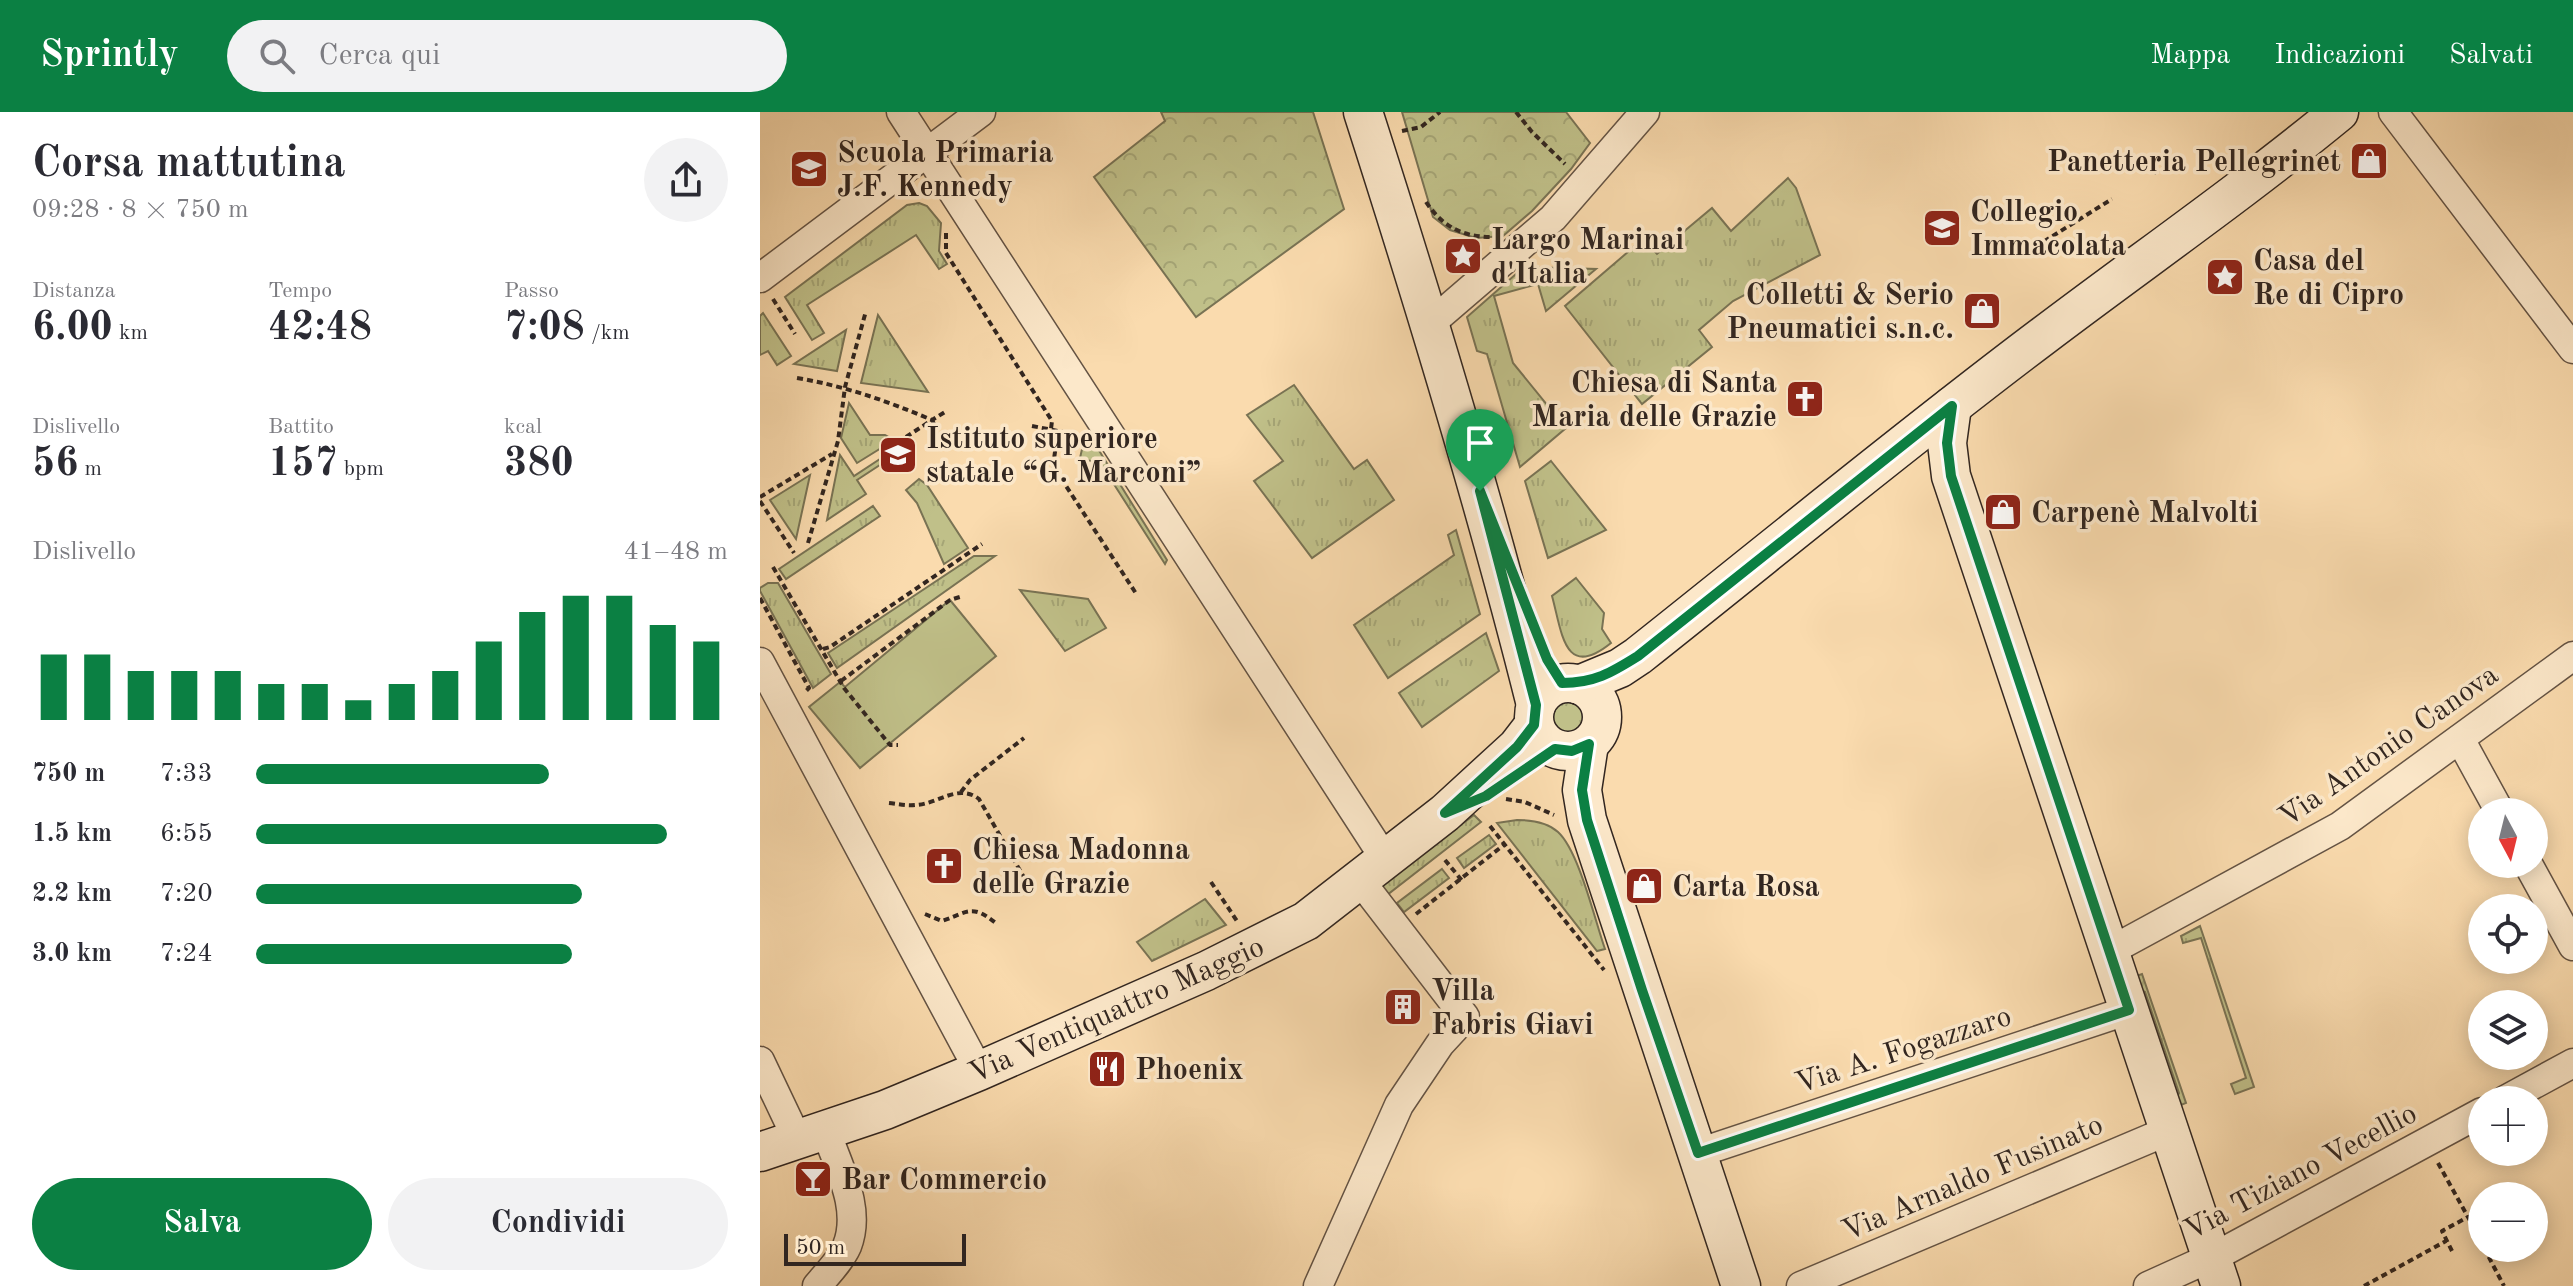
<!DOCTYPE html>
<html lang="it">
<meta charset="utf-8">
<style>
body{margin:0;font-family:"Old Standard TT",serif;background:#f2f2f3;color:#2b2b33;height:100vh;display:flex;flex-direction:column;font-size:30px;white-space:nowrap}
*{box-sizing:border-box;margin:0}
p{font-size:26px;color:#7c7c81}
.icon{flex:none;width:44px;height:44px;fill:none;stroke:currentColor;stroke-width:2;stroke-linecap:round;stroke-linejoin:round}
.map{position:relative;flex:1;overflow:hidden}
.drawer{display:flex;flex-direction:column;background:#fff;width:760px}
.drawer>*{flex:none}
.needle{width:52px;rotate:173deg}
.buttons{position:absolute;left:1708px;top:686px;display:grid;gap:16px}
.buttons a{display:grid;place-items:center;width:80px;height:80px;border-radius:50%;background:#fff;box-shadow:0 4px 20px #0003;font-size:40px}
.scale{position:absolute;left:24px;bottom:20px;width:182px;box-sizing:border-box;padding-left:8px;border:4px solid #322620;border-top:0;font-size:22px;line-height:28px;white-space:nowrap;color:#322620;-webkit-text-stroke:6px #fce8ca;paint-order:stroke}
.pin{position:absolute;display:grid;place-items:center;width:68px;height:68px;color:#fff;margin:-82px -34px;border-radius:50% 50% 50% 0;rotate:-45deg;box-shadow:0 0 8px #0007}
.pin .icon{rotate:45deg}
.round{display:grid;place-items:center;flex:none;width:84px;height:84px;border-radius:42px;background:#f2f2f3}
.headline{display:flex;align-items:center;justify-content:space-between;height:136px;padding:0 32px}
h1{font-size:44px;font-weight:800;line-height:60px}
.stats{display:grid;grid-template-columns:repeat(3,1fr);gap:12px;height:136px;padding:8px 32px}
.stats div{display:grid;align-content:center}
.stats b{font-size:40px;font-weight:800}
.stats small{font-size:22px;font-weight:400}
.stats p{font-size:22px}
.chart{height:224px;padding:16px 32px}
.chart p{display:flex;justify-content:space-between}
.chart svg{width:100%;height:144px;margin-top:8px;stroke:#0b8043;stroke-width:6}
.cta{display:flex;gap:16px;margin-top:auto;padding:16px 32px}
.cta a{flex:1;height:92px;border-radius:48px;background:#0b8043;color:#fff;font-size:32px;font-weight:800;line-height:92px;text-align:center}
.cta a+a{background:#f2f2f3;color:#2b2b33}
ul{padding:0 32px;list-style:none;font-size:26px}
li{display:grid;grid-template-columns:128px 96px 1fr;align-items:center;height:60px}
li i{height:20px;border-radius:10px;background:#0b8043}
header{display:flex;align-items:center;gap:48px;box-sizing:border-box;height:112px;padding:0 40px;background:#0b8043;color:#fff}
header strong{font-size:38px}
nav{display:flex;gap:44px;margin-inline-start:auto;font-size:28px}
.search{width:560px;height:72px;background:#f2f2f3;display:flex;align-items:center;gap:20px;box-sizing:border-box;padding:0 28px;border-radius:44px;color:#7c7c81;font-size:30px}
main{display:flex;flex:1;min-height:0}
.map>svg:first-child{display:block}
</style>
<header>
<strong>Sprintly</strong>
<div class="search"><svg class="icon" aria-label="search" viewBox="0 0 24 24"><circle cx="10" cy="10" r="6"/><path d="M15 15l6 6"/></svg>Cerca qui</div>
<nav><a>Mappa</a><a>Indicazioni</a><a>Salvati</a></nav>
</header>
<main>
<section class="drawer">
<div class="headline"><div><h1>Corsa mattutina</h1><p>09:28 · 8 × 750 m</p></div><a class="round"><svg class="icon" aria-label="share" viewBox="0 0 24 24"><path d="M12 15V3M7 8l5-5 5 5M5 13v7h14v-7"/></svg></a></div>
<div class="stats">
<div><p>Distanza</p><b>6.00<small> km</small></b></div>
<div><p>Tempo</p><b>42:48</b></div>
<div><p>Passo</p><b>7:08<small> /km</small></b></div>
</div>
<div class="stats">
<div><p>Dislivello</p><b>56<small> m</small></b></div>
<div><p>Battito</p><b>157<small> bpm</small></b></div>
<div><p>kcal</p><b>380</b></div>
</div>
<div class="chart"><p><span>Dislivello</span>41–48 m</p>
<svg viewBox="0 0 160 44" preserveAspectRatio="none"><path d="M5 44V24M15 44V24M25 44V29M35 44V29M45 44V29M55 44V33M65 44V33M75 44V38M85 44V33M95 44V29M105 44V20M115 44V11M125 44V6M135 44V6M145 44V15M155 44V20"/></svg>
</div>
<ul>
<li><b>750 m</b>7:33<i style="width:62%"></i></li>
<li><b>1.5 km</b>6:55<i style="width:87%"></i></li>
<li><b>2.2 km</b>7:20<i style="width:69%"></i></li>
<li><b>3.0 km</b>7:24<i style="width:67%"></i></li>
</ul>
<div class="cta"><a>Salva</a><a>Condividi</a></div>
</section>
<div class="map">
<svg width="1813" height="1174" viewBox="0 0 1813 1174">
<defs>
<pattern id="grass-tufts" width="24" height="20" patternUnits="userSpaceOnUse" patternTransform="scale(2)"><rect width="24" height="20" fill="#c0c089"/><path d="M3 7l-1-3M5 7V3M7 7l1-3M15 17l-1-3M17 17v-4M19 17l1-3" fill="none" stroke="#a5a576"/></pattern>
<pattern id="forest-crowns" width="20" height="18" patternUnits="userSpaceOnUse" patternTransform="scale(2)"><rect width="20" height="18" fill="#c0c089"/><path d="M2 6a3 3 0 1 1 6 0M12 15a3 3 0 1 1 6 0" fill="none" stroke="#a5a576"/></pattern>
</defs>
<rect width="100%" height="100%" fill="#fadbae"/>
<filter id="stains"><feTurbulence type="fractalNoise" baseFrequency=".0025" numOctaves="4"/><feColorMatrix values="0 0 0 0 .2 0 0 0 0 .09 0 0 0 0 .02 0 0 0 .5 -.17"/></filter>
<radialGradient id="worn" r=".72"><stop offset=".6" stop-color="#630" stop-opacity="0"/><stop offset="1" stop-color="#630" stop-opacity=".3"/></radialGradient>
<!-- grass -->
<g fill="url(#grass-tufts)" stroke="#797354" stroke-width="2">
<polygon points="1028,66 1036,76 1060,143 973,189 939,218 952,235 882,292 805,194 883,127 897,142 952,96 971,119"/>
<polygon points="159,91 167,94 181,111 179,139 187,152 179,157 156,123 47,193 64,221 52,228 25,185 147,93"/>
<polygon points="764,155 836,157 786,199 778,172 734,184 753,251 806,316 760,355 727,242 717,239 707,205"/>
<polygon points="3,201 31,244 17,253 8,239 0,243 0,204"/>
<polygon points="118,203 168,280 101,271"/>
<polygon points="86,218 77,259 34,252"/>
<polygon points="534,273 594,357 607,348 634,388 552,446 494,369 523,349 487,303"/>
<polygon points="89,291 110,323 125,323 134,328 97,351 81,326"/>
<polygon points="325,324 330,324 407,448 405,452 341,352 320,346"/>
<polygon points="129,341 132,345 97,368 106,382 67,408 80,343 94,364"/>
<polygon points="791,349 846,418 788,446 765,369"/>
<polygon points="50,363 36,427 10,388"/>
<polygon points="159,367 167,373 208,436 184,452 157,391 146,378"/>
<polygon points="113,394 120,404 26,467 19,457"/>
<polygon points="696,418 720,502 628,566 594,513 694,443 688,423"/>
<polygon points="214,444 235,444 77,556 68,541"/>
<path d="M816,466L844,501L842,517L851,531C804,569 802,520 792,484Z"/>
<polygon points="8,471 18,471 71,562 53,576 0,479 0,476"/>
<polygon points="260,478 328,487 346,516 305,539"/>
<polygon points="726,521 739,559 662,615 639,581"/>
<circle cx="808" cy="606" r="17"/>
<polygon points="714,703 721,710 627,783 620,774"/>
<path d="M757,708C772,708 787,710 798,720C819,739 835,809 845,837L837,839L737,711Z"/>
<polygon points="729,723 736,732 704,756 697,746"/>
<polygon points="682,757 689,766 644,800 637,791"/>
<polygon points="445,787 466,813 392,849 377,830"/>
<polygon points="1440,814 1494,975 1475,982 1471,972 1486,966 1441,826 1423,831 1421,824"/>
<polygon points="1382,862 1426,991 1413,996 1411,994 1419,981 1385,880 1369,871 1368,867"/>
</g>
<!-- forest -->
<g fill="url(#forest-crowns)" stroke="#797354" stroke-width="2">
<polygon points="401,0 553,0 584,97 436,205 334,65 405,9"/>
<polygon points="642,0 806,0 830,31 811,57 772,99 743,124 716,126 690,118 673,105"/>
</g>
<!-- pitch -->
<polygon fill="#c0c089" stroke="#797354" stroke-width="2" points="190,488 236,544 100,656 49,595 80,570 85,575"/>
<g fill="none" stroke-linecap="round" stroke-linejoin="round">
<!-- street casing -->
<g stroke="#645344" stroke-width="31">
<g id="street">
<polyline points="141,0 625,747"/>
<polyline points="1633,0 1813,237"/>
<polyline points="0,166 221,0"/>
<polyline points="671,211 793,106 885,0"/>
<polyline points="0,550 219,959"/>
<polyline points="1700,627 1740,700"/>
<polyline points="1768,752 1813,834"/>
<polyline points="1350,839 1580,714 1813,544"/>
<polyline points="0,949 38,1029"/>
<polyline points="1745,988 1813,951"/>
<polyline points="938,1041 1369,898"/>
<path d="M57,1174C67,1162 81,1148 87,1134C102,1096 78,1055 66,1019"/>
<polyline points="558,1174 639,993 680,932 705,905 599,767"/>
<polyline points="1041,1174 1410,1018"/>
<polyline points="1388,1174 1463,1140 1722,1000"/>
</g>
</g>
<!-- secondary casing -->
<g stroke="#322620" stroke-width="41">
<g id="secondary">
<path d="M603,0C666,196 726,393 776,593"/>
<polyline points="1192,294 1187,331 1191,364 1461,1174"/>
<circle cx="808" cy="605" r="34"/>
<path d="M819,573L860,556L878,544C1013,437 1146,327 1283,224C1382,149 1483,79 1579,0"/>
<polyline points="829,632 822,678 827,708 981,1174"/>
<polyline points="0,1040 125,998 219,959 446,859 546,809 685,701 757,635 774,613"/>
</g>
</g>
<!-- path -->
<g stroke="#322620" stroke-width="4" stroke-dasharray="6 4" stroke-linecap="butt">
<polyline points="756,0 772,20 805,52"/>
<polyline points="642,19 661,15 680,0"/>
<polyline points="1394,61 1414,49"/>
<path d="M666,90C682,114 702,125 732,125"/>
<polyline points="186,121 186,141 292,309 291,317"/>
<polyline points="1267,140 1352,87"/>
<polyline points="13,187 35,222"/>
<path d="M37,266C85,274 127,289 172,308L185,300"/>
<polyline points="272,314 303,320"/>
<polyline points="298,319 293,354 377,483"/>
<polyline points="146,325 172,308 175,314"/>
<polyline points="0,385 72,342"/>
<polyline points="0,389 34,441"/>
<polyline points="48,431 78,329 85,275 106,199"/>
<polyline points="13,455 84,576 130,633 138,633"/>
<polyline points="0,486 49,576 45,580"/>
<polyline points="63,537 70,535 222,432"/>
<polyline points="81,569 190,488 203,484"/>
<polyline points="201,680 210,668 264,626"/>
<polyline points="746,687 765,690 794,703"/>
<path d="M129,691C138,692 147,694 156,693C178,692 198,671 219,687L266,769"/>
<polyline points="730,714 844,858"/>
<polyline points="685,748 704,771"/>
<polyline points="451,770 477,809"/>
<path d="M165,802L182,809C209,800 211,791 237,812"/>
<polyline points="656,802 745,732"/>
<polyline points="1678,1051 1708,1105"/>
<polyline points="1724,1136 1744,1174"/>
<polyline points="1692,1139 1682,1119 1708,1105 1722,1131"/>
<polyline points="1604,1174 1686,1129"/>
</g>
<!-- street -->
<use href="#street" stroke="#fce8ca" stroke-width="28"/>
<!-- secondary -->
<use href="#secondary" stroke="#fce8ca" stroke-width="38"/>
</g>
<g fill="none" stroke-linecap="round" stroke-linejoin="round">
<!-- route casing -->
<g stroke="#fff" stroke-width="16">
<path id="route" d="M1192,294L1187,331L1191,364L1369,898L938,1041L882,878L827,708L822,678L829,632L812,639L795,637L726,684L685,701L757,635L774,613L776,593L720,379L787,547L802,571C834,571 851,561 878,544Z"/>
</g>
<!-- route -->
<use href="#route" stroke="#0b8043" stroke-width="10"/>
</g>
<!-- icons -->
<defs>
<g id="shop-square" transform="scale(2)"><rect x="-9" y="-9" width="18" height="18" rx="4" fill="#8f2418" stroke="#fce8ca"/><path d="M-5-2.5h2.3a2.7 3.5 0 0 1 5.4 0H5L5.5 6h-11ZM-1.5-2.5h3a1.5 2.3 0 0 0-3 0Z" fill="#fff"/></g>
<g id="school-square" transform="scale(2)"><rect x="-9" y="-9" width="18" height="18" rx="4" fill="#8f2418" stroke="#fce8ca"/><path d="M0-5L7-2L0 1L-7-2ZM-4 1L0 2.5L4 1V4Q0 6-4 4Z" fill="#fff"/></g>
<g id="sight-square" transform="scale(2)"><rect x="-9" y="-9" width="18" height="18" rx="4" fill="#8f2418" stroke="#fce8ca"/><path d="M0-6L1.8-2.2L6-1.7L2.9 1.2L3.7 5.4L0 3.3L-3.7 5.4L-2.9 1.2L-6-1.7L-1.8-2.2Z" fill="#fff"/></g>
<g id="church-square" transform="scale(2)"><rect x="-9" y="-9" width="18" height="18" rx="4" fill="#8f2418" stroke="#fce8ca"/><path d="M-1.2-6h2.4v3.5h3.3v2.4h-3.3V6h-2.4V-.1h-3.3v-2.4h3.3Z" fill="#fff"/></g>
<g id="building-square" transform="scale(2)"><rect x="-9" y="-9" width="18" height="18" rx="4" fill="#8f2418" stroke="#fce8ca"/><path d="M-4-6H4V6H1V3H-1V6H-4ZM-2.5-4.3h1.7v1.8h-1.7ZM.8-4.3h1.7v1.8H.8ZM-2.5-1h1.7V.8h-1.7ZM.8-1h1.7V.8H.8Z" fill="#fff"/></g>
<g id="restaurant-square" transform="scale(2)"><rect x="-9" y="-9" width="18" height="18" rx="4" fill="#8f2418" stroke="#fce8ca"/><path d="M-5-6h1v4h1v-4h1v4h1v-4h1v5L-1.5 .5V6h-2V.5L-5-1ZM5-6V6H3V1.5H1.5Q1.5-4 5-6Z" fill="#fff"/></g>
<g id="bar-square" transform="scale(2)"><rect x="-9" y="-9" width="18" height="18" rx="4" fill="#8f2418" stroke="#fce8ca"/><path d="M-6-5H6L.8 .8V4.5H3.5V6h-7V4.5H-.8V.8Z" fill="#fff"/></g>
</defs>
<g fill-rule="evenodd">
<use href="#shop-square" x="1609" y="49"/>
<use href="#school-square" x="49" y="57"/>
<use href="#school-square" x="1182" y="116"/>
<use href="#sight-square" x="703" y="144"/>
<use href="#sight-square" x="1465" y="165"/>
<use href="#shop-square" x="1222" y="199"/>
<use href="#church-square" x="1045" y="287"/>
<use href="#school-square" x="138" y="343"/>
<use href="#shop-square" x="1243" y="400"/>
<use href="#church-square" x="184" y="754"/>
<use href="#shop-square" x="884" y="774"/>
<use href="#building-square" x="643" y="895"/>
<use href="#restaurant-square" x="347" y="957"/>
<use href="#bar-square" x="53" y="1067"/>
</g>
<g text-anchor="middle" stroke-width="7" stroke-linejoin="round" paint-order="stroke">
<!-- poi labels -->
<g font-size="30" font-weight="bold" fill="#322620" stroke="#fce8ca" text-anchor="start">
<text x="77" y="50">Scuola Primaria<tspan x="77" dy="34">J.F. Kennedy</tspan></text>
<text x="1581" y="59" text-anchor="end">Panetteria Pellegrinet</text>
<text x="1210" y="109">Collegio<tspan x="1210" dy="34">Immacolata</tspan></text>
<text x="731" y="137">Largo Marinai<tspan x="731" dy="34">d'Italia</tspan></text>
<text x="1493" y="158">Casa del<tspan x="1493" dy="34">Re di Cipro</tspan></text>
<text x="1194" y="192" text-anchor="end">Colletti &amp; Serio<tspan x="1194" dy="34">Pneumatici s.n.c.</tspan></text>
<text x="1017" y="280" text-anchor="end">Chiesa di Santa<tspan x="1017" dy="34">Maria delle Grazie</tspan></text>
<text x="166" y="336">Istituto superiore<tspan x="166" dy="34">statale “G. Marconi”</tspan></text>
<text x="1271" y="410">Carpenè Malvolti</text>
<text x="212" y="747">Chiesa Madonna<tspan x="212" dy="34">delle Grazie</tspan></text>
<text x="912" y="784">Carta Rosa</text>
<text x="671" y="888">Villa<tspan x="671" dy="34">Fabris Giavi</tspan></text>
<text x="375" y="967">Phoenix</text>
<text x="81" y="1077">Bar Commercio</text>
</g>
<!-- street labels -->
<g font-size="30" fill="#322620" stroke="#fce8ca">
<text transform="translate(1628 633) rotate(-35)" y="10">Via Antonio Canova</text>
<text transform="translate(356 897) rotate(-24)" y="10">Via Ventiquattro Maggio</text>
<text transform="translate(1143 937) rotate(-18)" y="10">Via A. Fogazzaro</text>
<text transform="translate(1540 1059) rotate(-28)" y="10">Via Tiziano Vecellio</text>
<text transform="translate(1212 1065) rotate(-23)" y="10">Via Arnaldo Fusinato</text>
</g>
</g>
<rect width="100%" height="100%" filter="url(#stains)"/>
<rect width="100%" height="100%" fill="url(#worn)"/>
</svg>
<div class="buttons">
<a><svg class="needle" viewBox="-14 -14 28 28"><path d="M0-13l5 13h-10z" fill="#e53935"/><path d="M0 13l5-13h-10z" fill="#7c7c81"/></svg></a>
<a><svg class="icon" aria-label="locate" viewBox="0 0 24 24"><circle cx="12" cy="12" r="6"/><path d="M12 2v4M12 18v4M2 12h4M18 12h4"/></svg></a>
<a><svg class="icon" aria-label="layers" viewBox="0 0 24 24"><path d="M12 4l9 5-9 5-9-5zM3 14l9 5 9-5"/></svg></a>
<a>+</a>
<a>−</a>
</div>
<div class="scale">50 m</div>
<div class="pin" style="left:720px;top:379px;background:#1e9e55"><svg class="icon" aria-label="arrive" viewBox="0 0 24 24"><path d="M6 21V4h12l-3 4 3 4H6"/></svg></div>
</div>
</main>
